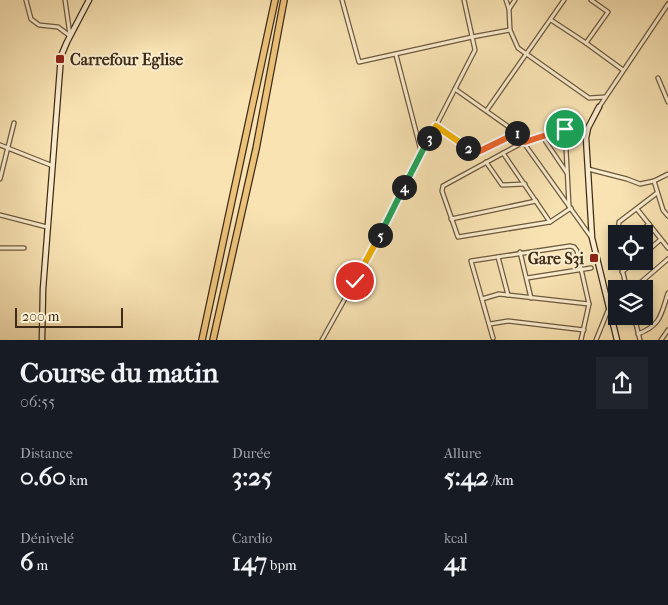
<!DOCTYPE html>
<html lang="fr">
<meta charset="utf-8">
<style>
body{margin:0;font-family:"IM FELL French Canon",serif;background:#20242c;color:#f1f3f6;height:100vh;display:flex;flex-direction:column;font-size:19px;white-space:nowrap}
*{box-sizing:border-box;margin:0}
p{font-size:16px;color:#9ea1a6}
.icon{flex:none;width:28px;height:28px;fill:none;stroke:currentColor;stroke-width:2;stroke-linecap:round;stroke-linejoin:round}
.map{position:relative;height:340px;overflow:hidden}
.details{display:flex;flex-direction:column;background:#171b24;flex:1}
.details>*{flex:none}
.controls{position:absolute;left:608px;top:225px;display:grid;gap:10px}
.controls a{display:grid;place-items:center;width:45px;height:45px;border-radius:0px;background:#171b24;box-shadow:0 2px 8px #0003;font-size:25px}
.scale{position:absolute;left:15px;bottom:12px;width:108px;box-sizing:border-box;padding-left:5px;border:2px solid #3e2c19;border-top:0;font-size:14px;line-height:18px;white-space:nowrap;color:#3e2c19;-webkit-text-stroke:4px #fbedce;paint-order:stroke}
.pin{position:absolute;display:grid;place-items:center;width:42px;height:42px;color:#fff;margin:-21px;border:2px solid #fff;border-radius:50%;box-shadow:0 1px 5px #0007}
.km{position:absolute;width:25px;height:25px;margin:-12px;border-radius:50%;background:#222;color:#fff;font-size:14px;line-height:25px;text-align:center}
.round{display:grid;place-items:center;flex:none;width:52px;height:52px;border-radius:0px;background:#20242c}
.overview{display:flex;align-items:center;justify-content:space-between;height:85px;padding:0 20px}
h1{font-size:28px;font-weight:700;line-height:38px}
.metrics{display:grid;grid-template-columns:repeat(3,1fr);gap:8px;height:85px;padding:5px 20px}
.metrics div{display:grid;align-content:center}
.metrics b{font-size:25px;font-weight:700}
.metrics small{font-size:14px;font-weight:400}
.metrics p{font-size:14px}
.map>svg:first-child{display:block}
</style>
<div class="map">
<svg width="668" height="340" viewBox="0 0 668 340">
<rect width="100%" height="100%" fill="#f9e3b3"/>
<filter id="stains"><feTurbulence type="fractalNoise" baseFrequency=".004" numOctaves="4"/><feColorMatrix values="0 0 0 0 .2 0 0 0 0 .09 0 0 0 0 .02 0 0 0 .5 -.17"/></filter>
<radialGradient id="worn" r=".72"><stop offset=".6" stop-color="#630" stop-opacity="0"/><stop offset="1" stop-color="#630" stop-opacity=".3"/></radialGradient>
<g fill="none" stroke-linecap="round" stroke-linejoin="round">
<!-- street casing -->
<g stroke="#6d5a40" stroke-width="5.5">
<g id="street">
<polyline points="26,0 31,19 39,25 58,27 70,36"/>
<polyline points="65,0 70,35"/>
<polyline points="342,0 359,62 472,37 510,30"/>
<polyline points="506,0 509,9"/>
<polyline points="515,0 509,9 510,30 518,48 589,98 605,97"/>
<polyline points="551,20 586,43 608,12 591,0"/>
<polyline points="586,43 623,70"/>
<polyline points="396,55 421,151"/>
<polyline points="658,78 668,102"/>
<polyline points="455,89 516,132 591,237"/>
<polyline points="599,107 668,4"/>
<polyline points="487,110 564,0"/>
<polyline points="435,126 475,151 480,151 516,132"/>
<polyline points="542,136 567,173"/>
<polyline points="525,142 565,129 569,206"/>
<polyline points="0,145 53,166"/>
<polyline points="518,145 443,186 442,191 458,237 550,222 571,208"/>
<polyline points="503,153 550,222"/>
<polyline points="486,162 502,185 525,184"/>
<polyline points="588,169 627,179 640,184 654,181"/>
<polyline points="668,174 654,181 663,210 668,216"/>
<polyline points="0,179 14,123"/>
<polyline points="637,209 668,248"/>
<polyline points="0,215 47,227"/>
<polyline points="451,219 536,201"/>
<polyline points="618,234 619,222 657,193"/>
<polyline points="637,234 649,224"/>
<polyline points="0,248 24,248"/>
<polyline points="520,252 531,298"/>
<polyline points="644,254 660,240"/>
<polyline points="498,257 508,295"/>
<polyline points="620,261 627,289"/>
<polyline points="622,272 635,261"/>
<polyline points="527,278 591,268"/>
<polyline points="633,289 668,259"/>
<polyline points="482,299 499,294 589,304"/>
<polyline points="634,316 640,340"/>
<polyline points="490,324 508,321 584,330"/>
<path d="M638,334C661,325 661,315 668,293"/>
<polyline points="493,338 471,261 570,246 574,247 577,251 589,304 581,340"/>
<polyline points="322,340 372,250 475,50 464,0"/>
<polyline points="596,340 609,308"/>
<polyline points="661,340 668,330"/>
</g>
</g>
<!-- secondary casing -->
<g stroke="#3e2c19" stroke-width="7">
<g id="secondary">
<polyline points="599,107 588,128 586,138 592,238 617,340"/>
<polyline points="42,340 43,289 61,56 67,42 89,0"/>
</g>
</g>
<!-- highway casing -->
<g stroke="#3e2c19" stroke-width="8">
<g id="highway">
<polyline points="202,340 275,0"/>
<polyline points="213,340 256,149 284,0"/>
</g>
</g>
<!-- street -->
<use href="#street" stroke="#fbedce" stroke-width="3"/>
<!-- secondary -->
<use href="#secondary" stroke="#fbedce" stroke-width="4.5"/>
<!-- highway -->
<use href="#highway" stroke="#ecc27a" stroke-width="5.5"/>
</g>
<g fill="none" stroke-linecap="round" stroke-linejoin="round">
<!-- split-1 casing -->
<g stroke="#fff" stroke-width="10">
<polyline id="split-1" points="517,133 525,142 565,129"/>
</g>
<!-- split-2 casing -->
<g stroke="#fff" stroke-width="10">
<polyline id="split-2" points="468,148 480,151 517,133"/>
</g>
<!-- split-3 casing -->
<g stroke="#fff" stroke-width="10">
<polyline id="split-3" points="429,138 436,126 468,148"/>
</g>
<!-- split-4 casing -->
<g stroke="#fff" stroke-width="10">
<polyline id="split-4" points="404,187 429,138"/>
</g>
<!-- split-5 casing -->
<g stroke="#fff" stroke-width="10">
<polyline id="split-5" points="380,235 404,187"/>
</g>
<!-- split-6 casing -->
<g stroke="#fff" stroke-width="10">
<polyline id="split-6" points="355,281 380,235"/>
</g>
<!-- split-1 -->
<use href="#split-1" stroke="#f0652b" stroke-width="6"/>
<!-- split-2 -->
<use href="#split-2" stroke="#f0652b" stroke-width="6"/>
<!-- split-3 -->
<use href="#split-3" stroke="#f5b400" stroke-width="6"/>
<!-- split-4 -->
<use href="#split-4" stroke="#22a559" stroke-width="6"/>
<!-- split-5 -->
<use href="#split-5" stroke="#22a559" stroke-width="6"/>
<!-- split-6 -->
<use href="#split-6" stroke="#f5b400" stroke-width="6"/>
</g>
<!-- markers -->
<g fill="#8f2418" stroke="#fbedce" stroke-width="2">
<rect x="55" y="54" width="10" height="10" rx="2.5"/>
<rect x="589" y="253" width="10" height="10" rx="2.5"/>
</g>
<g text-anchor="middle" stroke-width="4" stroke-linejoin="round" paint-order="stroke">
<!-- poi labels -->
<g font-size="16" font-weight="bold" fill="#3e2c19" stroke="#fbedce" text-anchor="start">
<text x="70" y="65">Carrefour Eglise</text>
<text x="584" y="264" text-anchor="end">Gare S3i</text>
</g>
</g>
<rect width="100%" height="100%" filter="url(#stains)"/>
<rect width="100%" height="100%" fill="url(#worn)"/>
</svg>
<div class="controls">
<a><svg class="icon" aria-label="locate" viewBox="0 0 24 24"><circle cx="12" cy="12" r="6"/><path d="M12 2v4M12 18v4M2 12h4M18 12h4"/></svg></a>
<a><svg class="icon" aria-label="layers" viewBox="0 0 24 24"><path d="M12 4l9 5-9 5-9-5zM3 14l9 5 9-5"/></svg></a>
</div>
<div class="scale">200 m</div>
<div class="pin" style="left:565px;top:129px;background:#1e9e55"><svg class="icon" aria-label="arrive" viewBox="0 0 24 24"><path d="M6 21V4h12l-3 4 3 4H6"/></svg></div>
<div class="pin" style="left:355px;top:281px;background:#d93025"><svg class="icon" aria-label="check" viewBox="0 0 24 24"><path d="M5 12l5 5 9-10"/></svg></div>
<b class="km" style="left:517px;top:133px">1</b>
<b class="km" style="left:468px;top:148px">2</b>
<b class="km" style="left:429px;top:138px">3</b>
<b class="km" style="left:404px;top:187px">4</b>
<b class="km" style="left:380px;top:235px">5</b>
</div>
<section class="details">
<div class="overview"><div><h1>Course du matin</h1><p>06:55</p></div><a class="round"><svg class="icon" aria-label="share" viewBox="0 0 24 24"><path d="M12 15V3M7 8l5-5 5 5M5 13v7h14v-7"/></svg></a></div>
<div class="metrics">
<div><p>Distance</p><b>0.60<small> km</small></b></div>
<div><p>Durée</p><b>3:25</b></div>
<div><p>Allure</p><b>5:42<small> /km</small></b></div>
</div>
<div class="metrics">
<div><p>Dénivelé</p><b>6<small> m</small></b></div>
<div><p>Cardio</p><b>147<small> bpm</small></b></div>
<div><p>kcal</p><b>41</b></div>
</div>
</section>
